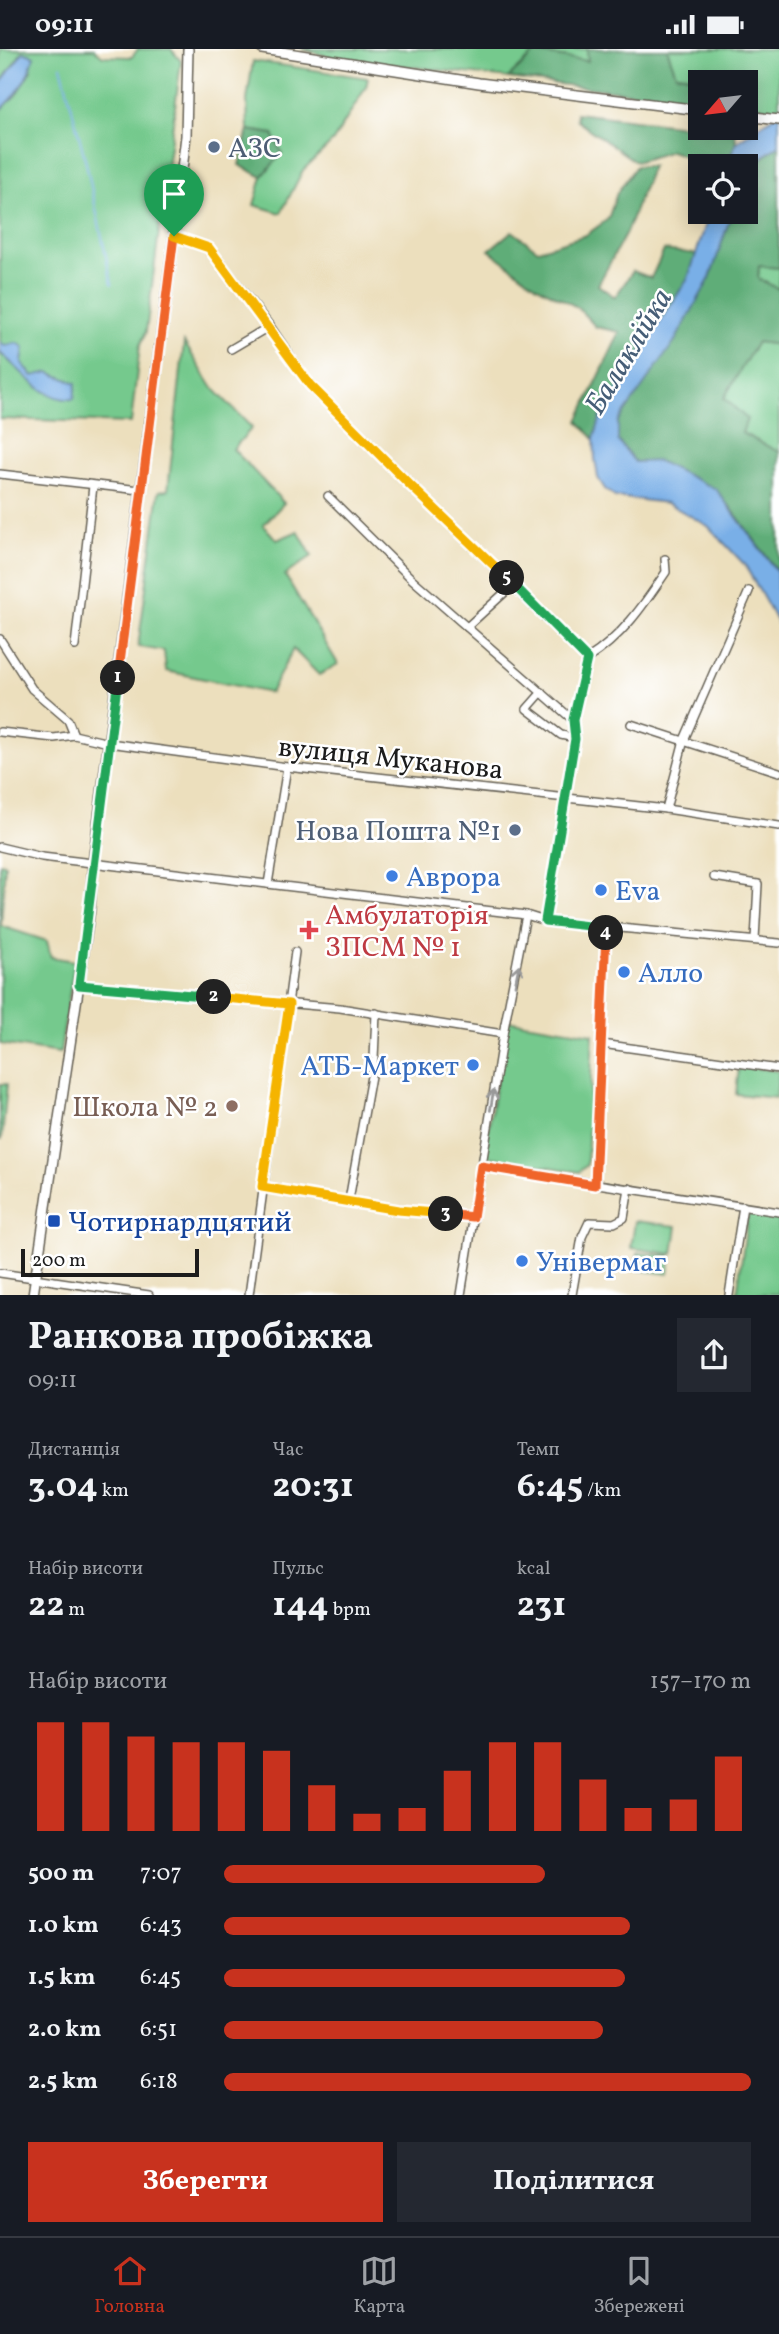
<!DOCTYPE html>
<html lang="uk">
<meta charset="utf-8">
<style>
body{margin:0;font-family:Vollkorn,serif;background:#242831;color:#f1f3f6;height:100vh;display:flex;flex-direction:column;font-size:26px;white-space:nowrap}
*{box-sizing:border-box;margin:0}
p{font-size:23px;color:#9ea1a6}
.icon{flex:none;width:38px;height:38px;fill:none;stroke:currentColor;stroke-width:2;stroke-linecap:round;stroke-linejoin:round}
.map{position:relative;height:1246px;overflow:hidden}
.sheet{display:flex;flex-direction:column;background:#171b24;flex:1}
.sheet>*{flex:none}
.needle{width:46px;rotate:242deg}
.controls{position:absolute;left:688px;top:21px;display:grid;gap:14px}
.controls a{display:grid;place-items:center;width:70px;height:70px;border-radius:0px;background:#171b24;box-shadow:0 4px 18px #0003;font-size:35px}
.scale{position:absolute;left:21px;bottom:18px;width:178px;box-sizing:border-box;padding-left:7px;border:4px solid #1c1c1c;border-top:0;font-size:19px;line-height:24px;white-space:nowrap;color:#1c1c1c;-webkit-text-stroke:5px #fff;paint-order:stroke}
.pin{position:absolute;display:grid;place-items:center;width:60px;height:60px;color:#fff;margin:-72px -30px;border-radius:50% 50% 50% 0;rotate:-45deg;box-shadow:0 0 7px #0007}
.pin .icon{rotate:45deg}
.km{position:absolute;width:35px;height:35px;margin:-18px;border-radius:50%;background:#222;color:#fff;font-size:19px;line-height:35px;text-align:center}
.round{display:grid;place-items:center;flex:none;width:74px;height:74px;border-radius:0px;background:#242831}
.headline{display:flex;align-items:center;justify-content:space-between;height:119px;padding:0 28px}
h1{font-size:38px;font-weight:700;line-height:52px}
.figures{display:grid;grid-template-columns:repeat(3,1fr);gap:10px;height:119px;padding:7px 28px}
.figures div{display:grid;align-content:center}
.figures b{font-size:35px;font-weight:700}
.figures small{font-size:19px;font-weight:400}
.figures p{font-size:19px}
.chart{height:196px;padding:14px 28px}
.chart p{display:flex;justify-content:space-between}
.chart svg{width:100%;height:126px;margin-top:7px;stroke:#c8321e;stroke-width:6}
.primary-button{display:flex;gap:14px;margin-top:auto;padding:14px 28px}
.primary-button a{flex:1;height:80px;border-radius:0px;background:#c8321e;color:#fff;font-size:28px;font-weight:700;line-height:80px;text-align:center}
.primary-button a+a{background:#242831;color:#f1f3f6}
ul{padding:0 28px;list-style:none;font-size:23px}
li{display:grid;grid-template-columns:112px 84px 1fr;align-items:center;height:52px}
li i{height:18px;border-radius:9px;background:#c8321e}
.status{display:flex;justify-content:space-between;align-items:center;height:49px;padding:0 35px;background:#171b24;direction:ltr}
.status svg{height:19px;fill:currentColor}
.dock{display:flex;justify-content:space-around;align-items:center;height:98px;border-top:2px solid #363941;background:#171b24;font-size:19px;color:#9ea1a6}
.dock a{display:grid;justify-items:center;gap:4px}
.dock .current{color:#c8321e}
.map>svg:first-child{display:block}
</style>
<div class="status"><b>09:11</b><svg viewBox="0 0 49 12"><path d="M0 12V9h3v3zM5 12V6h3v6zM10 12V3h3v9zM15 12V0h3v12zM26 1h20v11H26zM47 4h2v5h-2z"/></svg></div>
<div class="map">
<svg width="779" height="1246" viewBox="0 0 779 1246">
<rect width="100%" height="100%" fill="#fff"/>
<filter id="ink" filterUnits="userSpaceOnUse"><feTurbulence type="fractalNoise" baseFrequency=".0143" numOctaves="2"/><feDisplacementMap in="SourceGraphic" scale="14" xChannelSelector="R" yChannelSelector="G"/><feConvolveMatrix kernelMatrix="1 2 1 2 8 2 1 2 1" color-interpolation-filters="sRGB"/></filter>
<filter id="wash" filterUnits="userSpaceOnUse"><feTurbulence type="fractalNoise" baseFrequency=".00686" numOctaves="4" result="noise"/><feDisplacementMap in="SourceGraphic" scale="28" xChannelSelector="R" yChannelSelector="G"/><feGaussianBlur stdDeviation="1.57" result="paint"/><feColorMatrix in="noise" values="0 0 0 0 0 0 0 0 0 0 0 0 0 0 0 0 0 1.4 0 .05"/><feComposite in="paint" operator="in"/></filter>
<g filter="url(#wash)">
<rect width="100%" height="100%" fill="#ecdfbd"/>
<!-- green -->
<g fill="#74c98d" stroke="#487254" stroke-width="2">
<polygon points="0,0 94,0 103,7 132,8 138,0 171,0 181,12 146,283 140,296 131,374 0,370 0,304 39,339 33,327 0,293 0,62 16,46 31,21 22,3 0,35"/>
<polygon points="301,0 587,0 588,12 535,4 508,29 335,9"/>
<polygon points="667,0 779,0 779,61 746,56 746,33 676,25"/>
<polygon points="253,12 368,29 366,38 333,92 303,121 281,164 254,156 262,128 281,104 273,85 248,81 247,51"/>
<polygon points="759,217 779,219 779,240 758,230"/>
<polygon points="184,293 212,338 252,379 233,400 284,454 263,476 277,491 298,482 312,507 285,526 338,615 319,626 293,600 270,644 166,622 164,602 138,598 159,442 168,441"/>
<polygon points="757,293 779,296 779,403 775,404 741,384 723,349"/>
<polygon points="0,814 5,815 1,877 47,892 51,908 75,912 60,1004 0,995"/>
<polygon points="506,971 593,985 587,1116 579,1123 484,1107"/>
<polygon points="739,1017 779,1022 776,1049 736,1045"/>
<polygon points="0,1035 7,1035 2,1090 0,1090"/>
<polygon points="748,1164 779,1169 779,1245 737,1245"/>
<polygon points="635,1172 677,1177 673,1205 631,1199"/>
<polygon points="638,1204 670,1207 669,1225 636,1221"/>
</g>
<!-- forest -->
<g fill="#5fad78" stroke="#3e644a" stroke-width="2">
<polygon points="587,0 667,0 676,25 735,33 700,33 700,52 508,29 535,4 588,12"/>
<polygon points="576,64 735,83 736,94 726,117 711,117 671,102 636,113 577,72"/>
<polygon points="248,81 273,85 282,104 262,128 239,116"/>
<path d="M779,96V219L759,217L758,230L779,240V296L757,293L724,349L747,370L742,384L779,403V530L777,522L729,456L644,414L635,413L618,392V373L710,229L732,163H746C746,120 746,122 779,96Z"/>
<polygon points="636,117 652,117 626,184 598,236 615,248 633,222 651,229 664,201 697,205 688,230 602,364 594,390 578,372 620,283 596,278 577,258 537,237 489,201 512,182 538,201 586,186 608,170 617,144"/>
</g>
<!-- water -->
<g fill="#79afe7" stroke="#4a6682" stroke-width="2">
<path d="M23,3L34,7C29,30 16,47 0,62V35Z"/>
<polygon points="779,63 779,96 752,116 746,128 746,117 726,117 736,94"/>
<polygon points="710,163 732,163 710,229 675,292 618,373 618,392 635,413 658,412 716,440 777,523 779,577 745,516 708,477 667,454 615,448 605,440 598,429 595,410 594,390 602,364 688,229"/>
<path d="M0,293L5,297L17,294L24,298L22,314L33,327L49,323L76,334L74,350C43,353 22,321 0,304Z"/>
</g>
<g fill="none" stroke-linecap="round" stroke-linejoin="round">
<!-- stream -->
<polyline stroke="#79afe7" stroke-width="2" points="61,17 86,114 112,235"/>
</g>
</g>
<g filter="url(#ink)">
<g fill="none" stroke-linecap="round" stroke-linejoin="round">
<!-- minor casing -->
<g stroke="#656054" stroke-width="10">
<g id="minor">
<polyline points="174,187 209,199 270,277 310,336 587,610"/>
<polyline points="231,300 270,277"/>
<polyline points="0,425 140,441"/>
<polyline points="328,447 412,530 573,671"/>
<polyline points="467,578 514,535"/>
<polyline points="0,590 32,640 68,671 74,686"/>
<polyline points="75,597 93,437"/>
<polyline points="542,643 527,660 561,686 575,689"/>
<polyline points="631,675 779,723"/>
<polyline points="0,683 54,689 74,686 109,694 287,718 666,760 779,777"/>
<polyline points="666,760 684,691 749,542"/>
<polyline points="0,798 42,808 526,866 545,872 779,894"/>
<polyline points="714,828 758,835 755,891"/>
<polyline points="268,835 287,718"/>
<path d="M545,872L575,689L573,671L587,610C622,588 643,557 666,523L665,510"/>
<polyline points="79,936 340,959 503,985"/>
<polyline points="602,995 779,1020"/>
<polyline points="481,1117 779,1163"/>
<polyline points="595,1136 606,879"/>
<polyline points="262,1138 398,1161 473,1168"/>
<polyline points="349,1151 374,1010 376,964"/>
<polyline points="0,1224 149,1246"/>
<polyline points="249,1246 295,903"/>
<polyline points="461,1246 503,985 526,866"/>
<polyline points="572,1246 582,1188 589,1173 614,1174 624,1169 629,1139"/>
<polyline points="729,1246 743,1157"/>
</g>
</g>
<!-- major casing -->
<g stroke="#656054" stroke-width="12">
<g id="major">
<polyline points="262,0 479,34 700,61"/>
<polyline points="746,67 779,71"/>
<polyline points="33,1246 90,860 93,814 174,187 186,87 188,0"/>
</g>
</g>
<!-- minor -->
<use href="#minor" stroke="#fff" stroke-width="7"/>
<!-- major -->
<use href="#major" stroke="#fff" stroke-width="9"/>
</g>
<!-- one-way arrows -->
<defs><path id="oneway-shaft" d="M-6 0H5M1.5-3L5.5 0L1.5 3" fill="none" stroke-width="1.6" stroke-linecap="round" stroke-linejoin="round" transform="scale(1.75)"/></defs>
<g stroke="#999">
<use href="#oneway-shaft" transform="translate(517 926) rotate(-79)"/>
<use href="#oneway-shaft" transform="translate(492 1051) rotate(-81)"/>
</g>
</g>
<g fill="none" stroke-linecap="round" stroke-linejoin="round" filter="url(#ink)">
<!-- split-1 casing -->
<g stroke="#fff" stroke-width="14">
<polyline id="split-1" points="118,629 174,187"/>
</g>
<!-- split-2 casing -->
<g stroke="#fff" stroke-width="14">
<polyline id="split-2" points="118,629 79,936 214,948"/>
</g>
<!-- split-3 casing -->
<g stroke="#fff" stroke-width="14">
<polyline id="split-3" points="214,948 289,955 262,1138 398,1161 446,1165"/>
</g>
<!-- split-4 casing -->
<g stroke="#fff" stroke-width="14">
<polyline id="split-4" points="446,1165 473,1168 481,1117 595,1136 606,884"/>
</g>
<!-- split-5 casing -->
<g stroke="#fff" stroke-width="14">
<polyline id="split-5" points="507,529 587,610 573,671 575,690 545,872 606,879 606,884"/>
</g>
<!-- split-6 casing -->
<g stroke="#fff" stroke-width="14">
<polyline id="split-6" points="174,187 209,199 310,336 410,436 507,529"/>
</g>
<!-- split-1 -->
<use href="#split-1" stroke="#f0652b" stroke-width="9"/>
<!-- split-2 -->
<use href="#split-2" stroke="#22a559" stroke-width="9"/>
<!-- split-3 -->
<use href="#split-3" stroke="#f5b400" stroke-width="9"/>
<!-- split-4 -->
<use href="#split-4" stroke="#f0652b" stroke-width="9"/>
<!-- split-5 -->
<use href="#split-5" stroke="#22a559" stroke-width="9"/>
<!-- split-6 -->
<use href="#split-6" stroke="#f5b400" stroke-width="9"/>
</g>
<!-- markers -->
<g fill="#5c6f8a" stroke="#fff" stroke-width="2.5">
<circle cx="214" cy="98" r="7"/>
<circle cx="515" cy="781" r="7"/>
</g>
<g fill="#3f7fe0" stroke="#fff" stroke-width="2.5">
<circle cx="392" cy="827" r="7"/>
<circle cx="601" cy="841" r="7"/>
<circle cx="624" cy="923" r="7"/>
<circle cx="473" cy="1016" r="7"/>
<circle cx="522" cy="1212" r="7"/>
</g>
<path fill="#e0444e" stroke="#fff" stroke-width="2.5" d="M305.5 870.5h7v7h7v7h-7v7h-7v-7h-7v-7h7z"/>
<circle fill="#8d6e63" stroke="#fff" stroke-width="2.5" cx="232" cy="1057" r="7"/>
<rect fill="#1a4fb4" stroke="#fff" stroke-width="2.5" x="47" y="1165" width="14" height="14" rx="3.5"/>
<g text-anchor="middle" stroke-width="5" stroke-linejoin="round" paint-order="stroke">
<!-- service labels -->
<g font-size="28" fill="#4e5e75" stroke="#fff" text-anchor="start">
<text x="228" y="108">АЗС</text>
<text x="501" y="791" text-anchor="end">Нова Пошта №1</text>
</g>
<!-- street labels -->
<g font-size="28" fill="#1c1c1c" stroke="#fff">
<text transform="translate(391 708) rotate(6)" y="10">вулиця Муканова</text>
</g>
<!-- shop labels -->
<g font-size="28" fill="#366cbe" stroke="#fff" text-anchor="start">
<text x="406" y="837">Аврора</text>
<text x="615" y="851">Eva</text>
<text x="638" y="933">Алло</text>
<text x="459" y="1026" text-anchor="end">АТБ-Маркет</text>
<text x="536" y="1222">Універмаг</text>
</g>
<!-- health labels -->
<g font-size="28" fill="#be3a42" stroke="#fff" text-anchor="start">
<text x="325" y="875">Амбулаторія<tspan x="325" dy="32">ЗПСМ № 1</tspan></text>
</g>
<!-- education labels -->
<g font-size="28" fill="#785e54" stroke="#fff" text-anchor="end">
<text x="218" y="1067">Школа № 2</text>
</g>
<!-- transit labels -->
<g font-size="28" fill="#164399" stroke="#fff" text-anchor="start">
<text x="68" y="1182">Чотирнардцятий</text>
</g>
<!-- water labels -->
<g font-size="30" font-style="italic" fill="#465e77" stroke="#fff">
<text transform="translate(628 302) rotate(-59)" y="10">Балаклійка</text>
</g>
</g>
</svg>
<div class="controls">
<a><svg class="needle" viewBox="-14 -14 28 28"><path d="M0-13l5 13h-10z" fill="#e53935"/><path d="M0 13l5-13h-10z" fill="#9ea1a6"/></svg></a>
<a><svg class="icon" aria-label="locate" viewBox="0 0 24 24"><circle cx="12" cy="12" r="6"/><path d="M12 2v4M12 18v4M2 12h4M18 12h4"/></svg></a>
</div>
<div class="scale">200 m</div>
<div class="pin" style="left:174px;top:187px;background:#1e9e55"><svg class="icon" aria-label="arrive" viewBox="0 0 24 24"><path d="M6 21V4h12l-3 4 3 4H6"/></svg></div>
<b class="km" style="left:118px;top:629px">1</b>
<b class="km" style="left:214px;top:948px">2</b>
<b class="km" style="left:446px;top:1165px">3</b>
<b class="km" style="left:606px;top:884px">4</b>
<b class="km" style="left:507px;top:529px">5</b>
</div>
<section class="sheet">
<div class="headline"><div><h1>Ранкова пробіжка</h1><p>09:11</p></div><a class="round"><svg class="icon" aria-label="share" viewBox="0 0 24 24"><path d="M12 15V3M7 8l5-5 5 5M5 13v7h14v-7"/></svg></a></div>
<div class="figures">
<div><p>Дистанція</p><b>3.04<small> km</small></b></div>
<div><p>Час</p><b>20:31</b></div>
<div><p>Темп</p><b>6:45<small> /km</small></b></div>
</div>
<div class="figures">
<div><p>Набір висоти</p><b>22<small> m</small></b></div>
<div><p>Пульс</p><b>144<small> bpm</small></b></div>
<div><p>kcal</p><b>231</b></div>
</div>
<div class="chart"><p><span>Набір висоти</span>157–170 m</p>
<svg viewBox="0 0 160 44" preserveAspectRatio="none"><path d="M5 44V6M15 44V6M25 44V11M35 44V13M45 44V13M55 44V16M65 44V28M75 44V38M85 44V36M95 44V23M105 44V13M115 44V13M125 44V26M135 44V36M145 44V33M155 44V18"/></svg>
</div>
<ul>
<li><b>500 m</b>7:07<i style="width:61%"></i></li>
<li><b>1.0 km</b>6:43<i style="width:77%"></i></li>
<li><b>1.5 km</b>6:45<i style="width:76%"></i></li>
<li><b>2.0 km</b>6:51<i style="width:72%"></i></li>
<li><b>2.5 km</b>6:18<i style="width:100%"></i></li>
</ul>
<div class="primary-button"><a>Зберегти</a><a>Поділитися</a></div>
</section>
<nav class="dock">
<a class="current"><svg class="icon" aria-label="home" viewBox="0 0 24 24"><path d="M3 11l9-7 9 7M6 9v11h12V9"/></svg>Головна</a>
<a><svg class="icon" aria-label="map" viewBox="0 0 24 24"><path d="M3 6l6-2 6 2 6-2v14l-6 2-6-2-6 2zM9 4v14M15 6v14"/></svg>Карта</a>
<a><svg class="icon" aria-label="saved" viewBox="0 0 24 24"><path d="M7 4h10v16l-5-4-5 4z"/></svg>Збережені</a>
</nav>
